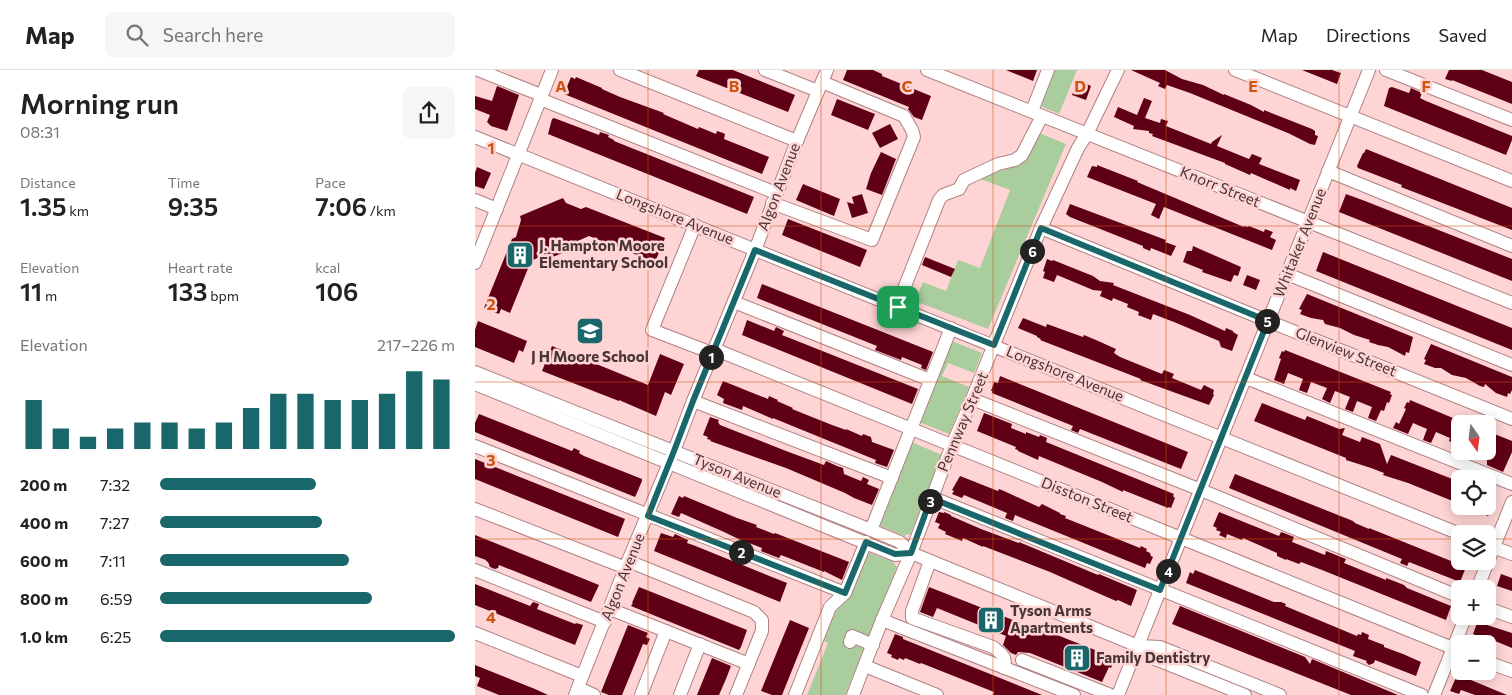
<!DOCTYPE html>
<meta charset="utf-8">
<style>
body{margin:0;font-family:Commissioner,sans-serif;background:#f6f6f6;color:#222;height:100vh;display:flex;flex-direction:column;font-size:19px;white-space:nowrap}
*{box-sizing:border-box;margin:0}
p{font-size:16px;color:#767676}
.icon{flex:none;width:28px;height:28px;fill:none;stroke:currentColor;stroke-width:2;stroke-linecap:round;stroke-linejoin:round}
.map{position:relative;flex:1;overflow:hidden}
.drawer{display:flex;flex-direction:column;background:#fff;width:475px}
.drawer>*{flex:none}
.needle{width:32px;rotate:166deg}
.fabs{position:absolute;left:976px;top:345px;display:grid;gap:10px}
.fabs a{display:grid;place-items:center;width:45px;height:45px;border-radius:8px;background:#fff;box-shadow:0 2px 12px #0003;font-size:25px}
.pin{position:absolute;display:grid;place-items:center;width:42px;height:42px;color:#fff;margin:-21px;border-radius:10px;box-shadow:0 2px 8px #0006}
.km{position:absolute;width:25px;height:25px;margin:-12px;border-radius:50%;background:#222;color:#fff;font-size:14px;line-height:25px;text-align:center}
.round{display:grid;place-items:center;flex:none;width:52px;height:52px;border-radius:8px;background:#f6f6f6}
.summary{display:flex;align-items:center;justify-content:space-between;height:85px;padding:0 20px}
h1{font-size:28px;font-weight:600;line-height:38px}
.stats{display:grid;grid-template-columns:repeat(3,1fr);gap:8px;height:85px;padding:5px 20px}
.stats div{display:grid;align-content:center}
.stats b{font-size:25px;font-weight:600}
.stats small{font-size:14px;font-weight:400}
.stats p{font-size:14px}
.chart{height:140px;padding:10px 20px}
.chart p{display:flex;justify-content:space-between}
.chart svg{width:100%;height:90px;margin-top:5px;stroke:#19676a;stroke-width:6}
ul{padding:0 20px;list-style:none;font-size:16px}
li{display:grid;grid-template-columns:80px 60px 1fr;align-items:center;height:38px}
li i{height:12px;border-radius:6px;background:#19676a}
header{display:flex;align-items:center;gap:30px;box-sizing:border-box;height:70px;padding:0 25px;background:#fff;border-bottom:1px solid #e0e0e0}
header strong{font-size:24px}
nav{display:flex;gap:28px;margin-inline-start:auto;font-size:18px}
.search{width:350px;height:45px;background:#f6f6f6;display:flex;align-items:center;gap:12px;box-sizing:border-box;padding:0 18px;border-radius:8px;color:#767676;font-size:19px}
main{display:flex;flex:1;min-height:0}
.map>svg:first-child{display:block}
</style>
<header>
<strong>Map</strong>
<div class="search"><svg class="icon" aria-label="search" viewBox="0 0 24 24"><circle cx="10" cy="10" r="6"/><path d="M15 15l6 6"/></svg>Search here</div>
<nav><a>Map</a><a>Directions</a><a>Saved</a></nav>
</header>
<main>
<section class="drawer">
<div class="summary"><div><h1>Morning run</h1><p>08:31</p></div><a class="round"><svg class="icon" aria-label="share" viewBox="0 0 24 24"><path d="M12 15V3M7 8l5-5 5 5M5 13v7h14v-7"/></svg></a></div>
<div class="stats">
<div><p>Distance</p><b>1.35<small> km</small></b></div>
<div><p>Time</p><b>9:35</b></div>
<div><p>Pace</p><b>7:06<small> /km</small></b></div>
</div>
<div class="stats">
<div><p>Elevation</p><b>11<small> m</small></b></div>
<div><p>Heart rate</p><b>133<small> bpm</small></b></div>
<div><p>kcal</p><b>106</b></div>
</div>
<div class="chart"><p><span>Elevation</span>217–226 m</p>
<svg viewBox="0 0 160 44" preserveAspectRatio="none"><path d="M5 44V20M15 44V34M25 44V38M35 44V34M45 44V31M55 44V31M65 44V34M75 44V31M85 44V24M95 44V17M105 44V17M115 44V20M125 44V20M135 44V17M145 44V6M155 44V10"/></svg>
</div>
<ul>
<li><b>200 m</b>7:32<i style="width:53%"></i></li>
<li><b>400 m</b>7:27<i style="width:55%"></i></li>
<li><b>600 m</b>7:11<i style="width:64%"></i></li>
<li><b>800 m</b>6:59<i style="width:72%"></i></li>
<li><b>1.0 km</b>6:25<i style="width:100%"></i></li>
</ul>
</section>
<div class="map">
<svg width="1037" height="625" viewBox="0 0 1037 625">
<rect width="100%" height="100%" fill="#fed4d4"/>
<!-- green -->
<g fill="#a9cd9d">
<polygon points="578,0 602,0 584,44 563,35"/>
<polygon points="564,63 591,74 513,259 440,231 448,212 471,221 483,190 505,198 535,120 503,108 538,97"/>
<polygon points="477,271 507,283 499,303 473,293 467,306 494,317 474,364 444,352"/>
<polygon points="434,371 467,385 435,465 432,464 430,466 401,454"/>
<polygon points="390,481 418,492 422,497 370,625 332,625 353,573 345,570"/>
</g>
<!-- building -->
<g fill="#600016">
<polygon points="224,0 258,0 320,25 313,42 221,6"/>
<polygon points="372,0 398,0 407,4 407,6 456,26 447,50 439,47 433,39 434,37 368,10"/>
<polygon points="531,0 562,0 558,11"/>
<polygon points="656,0 690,0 707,9 728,15 749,25 749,24 776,35 789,42 789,40 837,59 840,61 840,65 843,66 840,75 835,74 813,63 715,23 692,15 690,19 683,16 685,13"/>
<polygon points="827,0 857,0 866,3 862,14"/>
<polygon points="974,0 1007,0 1037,12 1037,34 977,10 977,11 970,9"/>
<polygon points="96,7 100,9 101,7 127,18 127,19 145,27 189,43 188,44 223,59 224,57 241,64 242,61 248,63 250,64 249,69 294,87 287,104 89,24"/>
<polygon points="603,10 616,16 611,30 597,25"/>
<polygon points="22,16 44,25 32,61 16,56 12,52 15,45 0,39 0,26 17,31"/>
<polygon points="917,17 934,23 936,18 947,23 945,28 951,31 1037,66 1037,70 1031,85 909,36 914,18"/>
<polygon points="669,28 677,31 670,48 685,53 686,49 693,51 691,56 736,74 737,72 747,65 742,76 774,89 777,84 787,88 784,94 825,110 821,121 815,118 815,120 776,103 775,105 750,94 750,93 677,66 678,64 674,63 674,61 658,59 659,56 639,47 643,37 662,45"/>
<polygon points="362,29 400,44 393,60 356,45"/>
<polygon points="79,48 124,65 125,62 134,65 133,67 139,70 139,71 279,127 272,144 73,64 77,49"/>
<polygon points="415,54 423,69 405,78 397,63"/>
<polygon points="891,79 1037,138 1037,160 939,122 926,117 927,115 883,98 882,96 888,83 889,83"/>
<polygon points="406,82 421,89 407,125 391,119 396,103"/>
<polygon points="622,95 663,111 662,112 769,157 769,156 773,157 774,156 789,162 790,159 798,162 795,167 801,170 797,180 689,137 684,149 676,145 681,134 612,107 617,96 622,97"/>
<polygon points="2,97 16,103 9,119 0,116 0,103"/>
<polygon points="328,114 365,129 359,146 321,130"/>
<polygon points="387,124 393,143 377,148 372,132 379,134 377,127"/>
<polygon points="871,124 890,131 1037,189 1037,211 864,142"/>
<polygon points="88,128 91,133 106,139 111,137 190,168 180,192 114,166 96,174 98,179 75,188 73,183 56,191 35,243 26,239 24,244 9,238 37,169 41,167 46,150 45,146"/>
<polygon points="595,134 691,170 690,172 701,176 696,186 676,178 675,181 668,178 668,176 595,147 591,144"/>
<polygon points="313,149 392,180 385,197 307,165"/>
<polygon points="718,176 766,197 763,206 759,205 756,212 727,202 728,200 708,192 712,181 717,181"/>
<polygon points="848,182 1037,258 1037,280 841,201"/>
<polygon points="450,187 480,199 476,207 447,195"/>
<polygon points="572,189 577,191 578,190 618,206 625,211 639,213 638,215 715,245 750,261 751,258 758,261 758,262 763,265 757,281 746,277 744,271 699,252 678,244 676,250 663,245 664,242 652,237 653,234 638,228 637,231 625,226 627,221 618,220 582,205 579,212 568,208 570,202 568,201"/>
<polygon points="772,205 785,210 781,220 768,215"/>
<polygon points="287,214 458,282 451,300 446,298 447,295 427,287 426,290 400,280 402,276 282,228"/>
<polygon points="832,224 938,267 934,283 931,282 930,286 913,277 903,275 894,272 895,270 879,265 865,258 850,254 848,250 836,248 825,244 827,240 824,239"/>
<polygon points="548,248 571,257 572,254 608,267 609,265 621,270 641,279 639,283 645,287 687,304 689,300 699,304 697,308 726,320 729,315 739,320 738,324 739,325 734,335 665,310 666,309 565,270 566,269 562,267 562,266 543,258"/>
<polygon points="272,250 299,261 301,257 309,261 307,265 443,319 437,334 267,265"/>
<polygon points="3,251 52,271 48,282 44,280 39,293 0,277 0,260"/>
<polygon points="956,274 1037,307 1037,320 1035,324 1033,323 1032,327 1021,323 1010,314 1009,317 1005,316 991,308 977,305 966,298 960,298 949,294 951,290 949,289"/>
<polygon points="77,276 173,315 185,284 209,294 196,325 190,322 181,346 144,330 144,331 67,301"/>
<polygon points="810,280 916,322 915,324 917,325 914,333 912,332 909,341 906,340 901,351 893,348 897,337 882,331 878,342 870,339 875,327 860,321 855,333 847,329 852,318 836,312 832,323 824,320 828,309 813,303 809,314 799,310 806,289 804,288 807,281 809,282"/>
<polygon points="525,306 713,382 706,399 605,359 603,363 596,360 598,356 517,323 517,321 516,321 519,312 523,313"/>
<polygon points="248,311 293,329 294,326 303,330 302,331 318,338 317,339 357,355 371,360 371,359 387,366 388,364 396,367 397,372 419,380 412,397 400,393 401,390 315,355 298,348 298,349 268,336 267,340 248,333 249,329 242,325"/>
<polygon points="935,330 985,351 985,376 974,371 975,368 961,362 956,373 948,370 952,359 938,353 933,364 918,358 921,352 924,354 931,339 929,338 932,332 934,333"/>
<polygon points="787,333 830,350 832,346 864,359 870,358 867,365 885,372 887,367 905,374 912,394 916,385 985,412 985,434 933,413 908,405 909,403 896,398 871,390 871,388 779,351"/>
<polygon points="509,343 537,354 536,358 551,364 551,362 564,367 565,365 572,368 571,372 699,424 698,426 700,428 696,438 694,437 693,438 648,420 648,422 627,412 564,386 563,390 543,381 543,380 540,379 541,377 502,361"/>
<polygon points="4,344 97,381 99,378 105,381 104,383 109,386 167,409 167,411 161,425 160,427 0,362 0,353"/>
<polygon points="235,347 244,350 243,352 245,355 311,381 349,395 351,391 362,396 368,398 369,404 386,411 388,407 394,410 392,414 404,419 397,435 379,428 370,423 311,398 235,371 236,370 232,369 233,367 228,365"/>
<polygon points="1012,361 1037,371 1037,382 1028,402 1012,395"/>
<polygon points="0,389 150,449 143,467 0,409"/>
<polygon points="760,404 878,451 880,453 894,459 894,458 991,497 985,512 934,492 932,496 925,493 927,489 754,418"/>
<polygon points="485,406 523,421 524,419 529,421 564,437 567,434 585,443 585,444 591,446 590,448 665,478 666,476 672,479 671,481 675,483 676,486 678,487 675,494 672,493 670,498 540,445 538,451 530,448 532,443 489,425 487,428 477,424 479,421 477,420"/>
<polygon points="1012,424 1020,427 1019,430 1021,431 1013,446 991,436 1012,436"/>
<polygon points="204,426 208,428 209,426 262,448 282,455 281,457 299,464 300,463 374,492 367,510 349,501 349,502 306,485 304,488 286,481 287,478 274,473 274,474 249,462 206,443 204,447 196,444"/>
<polygon points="464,442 469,443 469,442 476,445 476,446 506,459 544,473 544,472 623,505 624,504 662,520 656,536 643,530 641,531 575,502 508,476 508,477 488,468 487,471 470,464 471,462 463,458 465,454 460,452"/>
<polygon points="744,442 804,466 806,462 809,463 819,467 817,472 850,485 851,481 871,489 869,493 911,510 911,508 929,515 932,518 976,536 971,550 847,500 826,492 824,494 811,489 811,490 802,486 802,483 768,468 767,470 752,464 751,468 744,465 746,462 741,460 742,458 738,456"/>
<polygon points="186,463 198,467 200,464 213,470 212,473 218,475 312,513 305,532 179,481"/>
<polygon points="0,465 124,515 116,532 24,495 23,498 20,499 15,497 13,492 11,491 11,490 0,486"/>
<polygon points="720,500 799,532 806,532 811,534 810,536 882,566 883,564 886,565 887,562 894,565 893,569 909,575 909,577 928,584 946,592 941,606 900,590 899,593 894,595 891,592 892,591 878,586 880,581 711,513 715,502 718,504"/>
<polygon points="1026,504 1037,508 1037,521 1022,516"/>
<polygon points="0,514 55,536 58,532 64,534 62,539 100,554 101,553 108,555 100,575 0,535"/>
<polygon points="164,517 272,560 266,577 264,580 156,536 158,533 157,533"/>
<polygon points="454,517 556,557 557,555 640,588 636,598 634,597 627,612 555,583 543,582 541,585 536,583 528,575 531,566 462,538 458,547 445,542"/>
<polygon points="705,536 830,587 835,594 837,589 923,625 876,625 697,554"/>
<polygon points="1004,548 1013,552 1012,555 1037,563 1037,578 1008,566 1007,568 998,564"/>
<polygon points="315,550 334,558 307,625 297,625 286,621"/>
<polygon points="153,555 173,563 171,567 175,569 172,575 168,574 147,625 134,625 126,622"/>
<polygon points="420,564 428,567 428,569 567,625 518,625 519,622 446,593 445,594 430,588 429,590 424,588 423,590 416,587 417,585 412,583"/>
<polygon points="237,588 256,596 251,609 244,625 222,625"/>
<polygon points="0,595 60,619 73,625 24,625 2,616 5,608 0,606"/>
<polygon points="983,603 992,606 991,608 1032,625 1000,625 986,620 984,624 975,621"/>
</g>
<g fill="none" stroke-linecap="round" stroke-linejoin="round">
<!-- minor casing -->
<g stroke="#b08081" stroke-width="14">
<g id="minor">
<polyline points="3,0 66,25"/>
<polyline points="145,0 322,71"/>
<polyline points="290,0 343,21"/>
<polyline points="452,0 1037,233"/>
<polyline points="760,0 1037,111"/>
<polyline points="911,0 1037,50"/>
<polyline points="65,29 301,123"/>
<polyline points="557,41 573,0"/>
<polyline points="0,67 985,464"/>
<polyline points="853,101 1037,176"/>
<polyline points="0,130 22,139"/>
<polyline points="297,133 397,170 439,67 437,60 429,46 347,12"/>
<polyline points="220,155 177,260 237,283"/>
<polyline points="566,158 793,251 1037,349"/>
<polyline points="0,193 77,0"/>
<polyline points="812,204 1037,295"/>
<polyline points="259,232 455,310"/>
<polyline points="423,237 430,216 464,130 468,125 484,119 489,110 523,94 540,90 547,85 567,46"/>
<polyline points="239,279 985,581"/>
<polyline points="0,302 396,460 425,472 436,483 663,576 680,589 770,625"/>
<polyline points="771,308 1037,414"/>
<polyline points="0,314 420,485 436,483"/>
<polyline points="497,329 726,420 985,527"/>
<polyline points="218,331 417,408"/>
<polyline points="0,376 370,523"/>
<polyline points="456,427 947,625"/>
<polyline points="0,439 151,498"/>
<polyline points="396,460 476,258"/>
<polyline points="1012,475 1037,484"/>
<polyline points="153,491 279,542 287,550 287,561 261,625"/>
<path d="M455,491L437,541V548L518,577C527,584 532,587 529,598"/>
<polyline points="0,500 130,552"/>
<polyline points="1002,519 1037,432"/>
<polyline points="1012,538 1037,547"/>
<polyline points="135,539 274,594"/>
<polyline points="407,550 599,625"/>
<polyline points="0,563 107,606"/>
<polyline points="375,572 377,566 398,575"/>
<polyline points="663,576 685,577 805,625"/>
<polyline points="547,590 636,625"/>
<polyline points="1012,592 1037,601"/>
<polyline points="390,596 462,625"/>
<polyline points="103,618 119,625"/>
<polyline points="100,625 153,491 199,381 218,331 280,180 322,71 352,0"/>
<polyline points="166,625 191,561"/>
<polyline points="205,625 225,574"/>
<polyline points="320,625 355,537 370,523 391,472"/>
<polyline points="378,625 407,550 436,483 477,375 497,329 566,158 603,78 612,64 643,0"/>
<polyline points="643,625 894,0"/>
<polyline points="959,625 991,546"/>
</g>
</g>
<!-- minor -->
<use href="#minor" stroke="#fff" stroke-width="12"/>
</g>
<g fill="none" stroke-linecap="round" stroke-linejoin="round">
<!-- route casing -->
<g stroke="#fff" stroke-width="10">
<polygon id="route" points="566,158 793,251 685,520 456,428 436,483 420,484 391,472 370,523 173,446 199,381 218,331 280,180 519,275"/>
</g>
<!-- route -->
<use href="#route" stroke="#19676a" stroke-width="6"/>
</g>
<!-- grid -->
<path fill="none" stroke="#d05412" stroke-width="1" stroke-opacity="0.55" d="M173,0V625M346,0V625M518,0V625M691,0V625M864,0V625M0,156H1037M0,312H1037M0,469H985M1012,469H1037"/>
<!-- icons -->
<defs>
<g id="building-square" transform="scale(1.4375)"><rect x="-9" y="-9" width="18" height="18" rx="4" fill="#19676a" stroke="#fed4d4"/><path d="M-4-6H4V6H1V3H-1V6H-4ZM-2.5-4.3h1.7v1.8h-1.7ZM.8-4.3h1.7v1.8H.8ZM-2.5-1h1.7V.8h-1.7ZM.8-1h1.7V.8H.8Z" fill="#fff"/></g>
<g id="school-square" transform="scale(1.4375)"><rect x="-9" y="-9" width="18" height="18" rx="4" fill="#19676a" stroke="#fed4d4"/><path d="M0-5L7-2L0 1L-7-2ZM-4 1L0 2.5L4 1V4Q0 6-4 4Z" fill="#fff"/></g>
</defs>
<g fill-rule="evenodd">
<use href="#building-square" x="45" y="185"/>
<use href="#school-square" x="115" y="261"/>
<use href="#building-square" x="516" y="550"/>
<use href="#building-square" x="602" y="588"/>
</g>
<g text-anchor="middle" stroke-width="5" stroke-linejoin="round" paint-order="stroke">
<!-- street labels -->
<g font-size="15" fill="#493535" stroke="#fed4d4">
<text transform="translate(304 117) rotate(-69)" y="5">Algon Avenue</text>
<text transform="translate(745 117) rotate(22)" y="5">Knorr Street</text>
<text transform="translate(200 147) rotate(22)" y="5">Longshore Avenue</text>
<text transform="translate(825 173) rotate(-68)" y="5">Whitaker Avenue</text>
<text transform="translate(871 282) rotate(22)" y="5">Glenview Street</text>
<text transform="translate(590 304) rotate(22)" y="5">Longshore Avenue</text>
<text transform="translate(488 352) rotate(-67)" y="5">Pennway Street</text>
<text transform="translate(262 406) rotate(22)" y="5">Tyson Avenue</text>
<text transform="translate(612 430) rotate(22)" y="5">Disston Street</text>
<text transform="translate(148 507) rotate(-68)" y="5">Algon Avenue</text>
</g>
<!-- poi labels -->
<g font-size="15" font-weight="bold" fill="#493535" stroke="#fed4d4" text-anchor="start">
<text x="64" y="181">J. Hampton Moore<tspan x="64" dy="17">Elementary School</tspan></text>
<text x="115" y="292" text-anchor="middle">J H Moore School</text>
<text x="535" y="546">Tyson Arms<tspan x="535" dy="17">Apartments</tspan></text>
<text x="621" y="593">Family Dentistry</text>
</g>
</g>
<g font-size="16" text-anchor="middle" font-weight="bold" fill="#d05412" stroke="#fed4d4" stroke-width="5" stroke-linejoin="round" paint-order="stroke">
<text x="86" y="22">A</text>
<text x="259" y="22">B</text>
<text x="432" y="22">C</text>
<text x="605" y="22">D</text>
<text x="778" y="22">E</text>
<text x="951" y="22">F</text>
<text x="16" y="84">1</text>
<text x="16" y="240">2</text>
<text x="16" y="396">3</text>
<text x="16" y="553">4</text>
</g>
</svg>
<div class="fabs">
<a><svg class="needle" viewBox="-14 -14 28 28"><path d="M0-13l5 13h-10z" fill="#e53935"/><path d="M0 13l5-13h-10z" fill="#767676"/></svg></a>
<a><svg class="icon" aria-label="locate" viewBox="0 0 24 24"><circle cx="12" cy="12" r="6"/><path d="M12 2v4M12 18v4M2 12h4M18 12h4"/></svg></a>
<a><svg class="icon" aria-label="layers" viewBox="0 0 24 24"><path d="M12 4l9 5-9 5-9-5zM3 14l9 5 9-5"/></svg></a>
<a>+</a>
<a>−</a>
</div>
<div class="pin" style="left:423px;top:237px;background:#1e9e55"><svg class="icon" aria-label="arrive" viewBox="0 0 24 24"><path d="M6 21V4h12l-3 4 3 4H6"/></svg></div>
<b class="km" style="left:236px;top:287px">1</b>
<b class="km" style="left:266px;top:482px">2</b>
<b class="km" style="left:455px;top:431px">3</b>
<b class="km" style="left:693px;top:501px">4</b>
<b class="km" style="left:792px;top:251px">5</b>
<b class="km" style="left:557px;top:181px">6</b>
</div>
</main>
